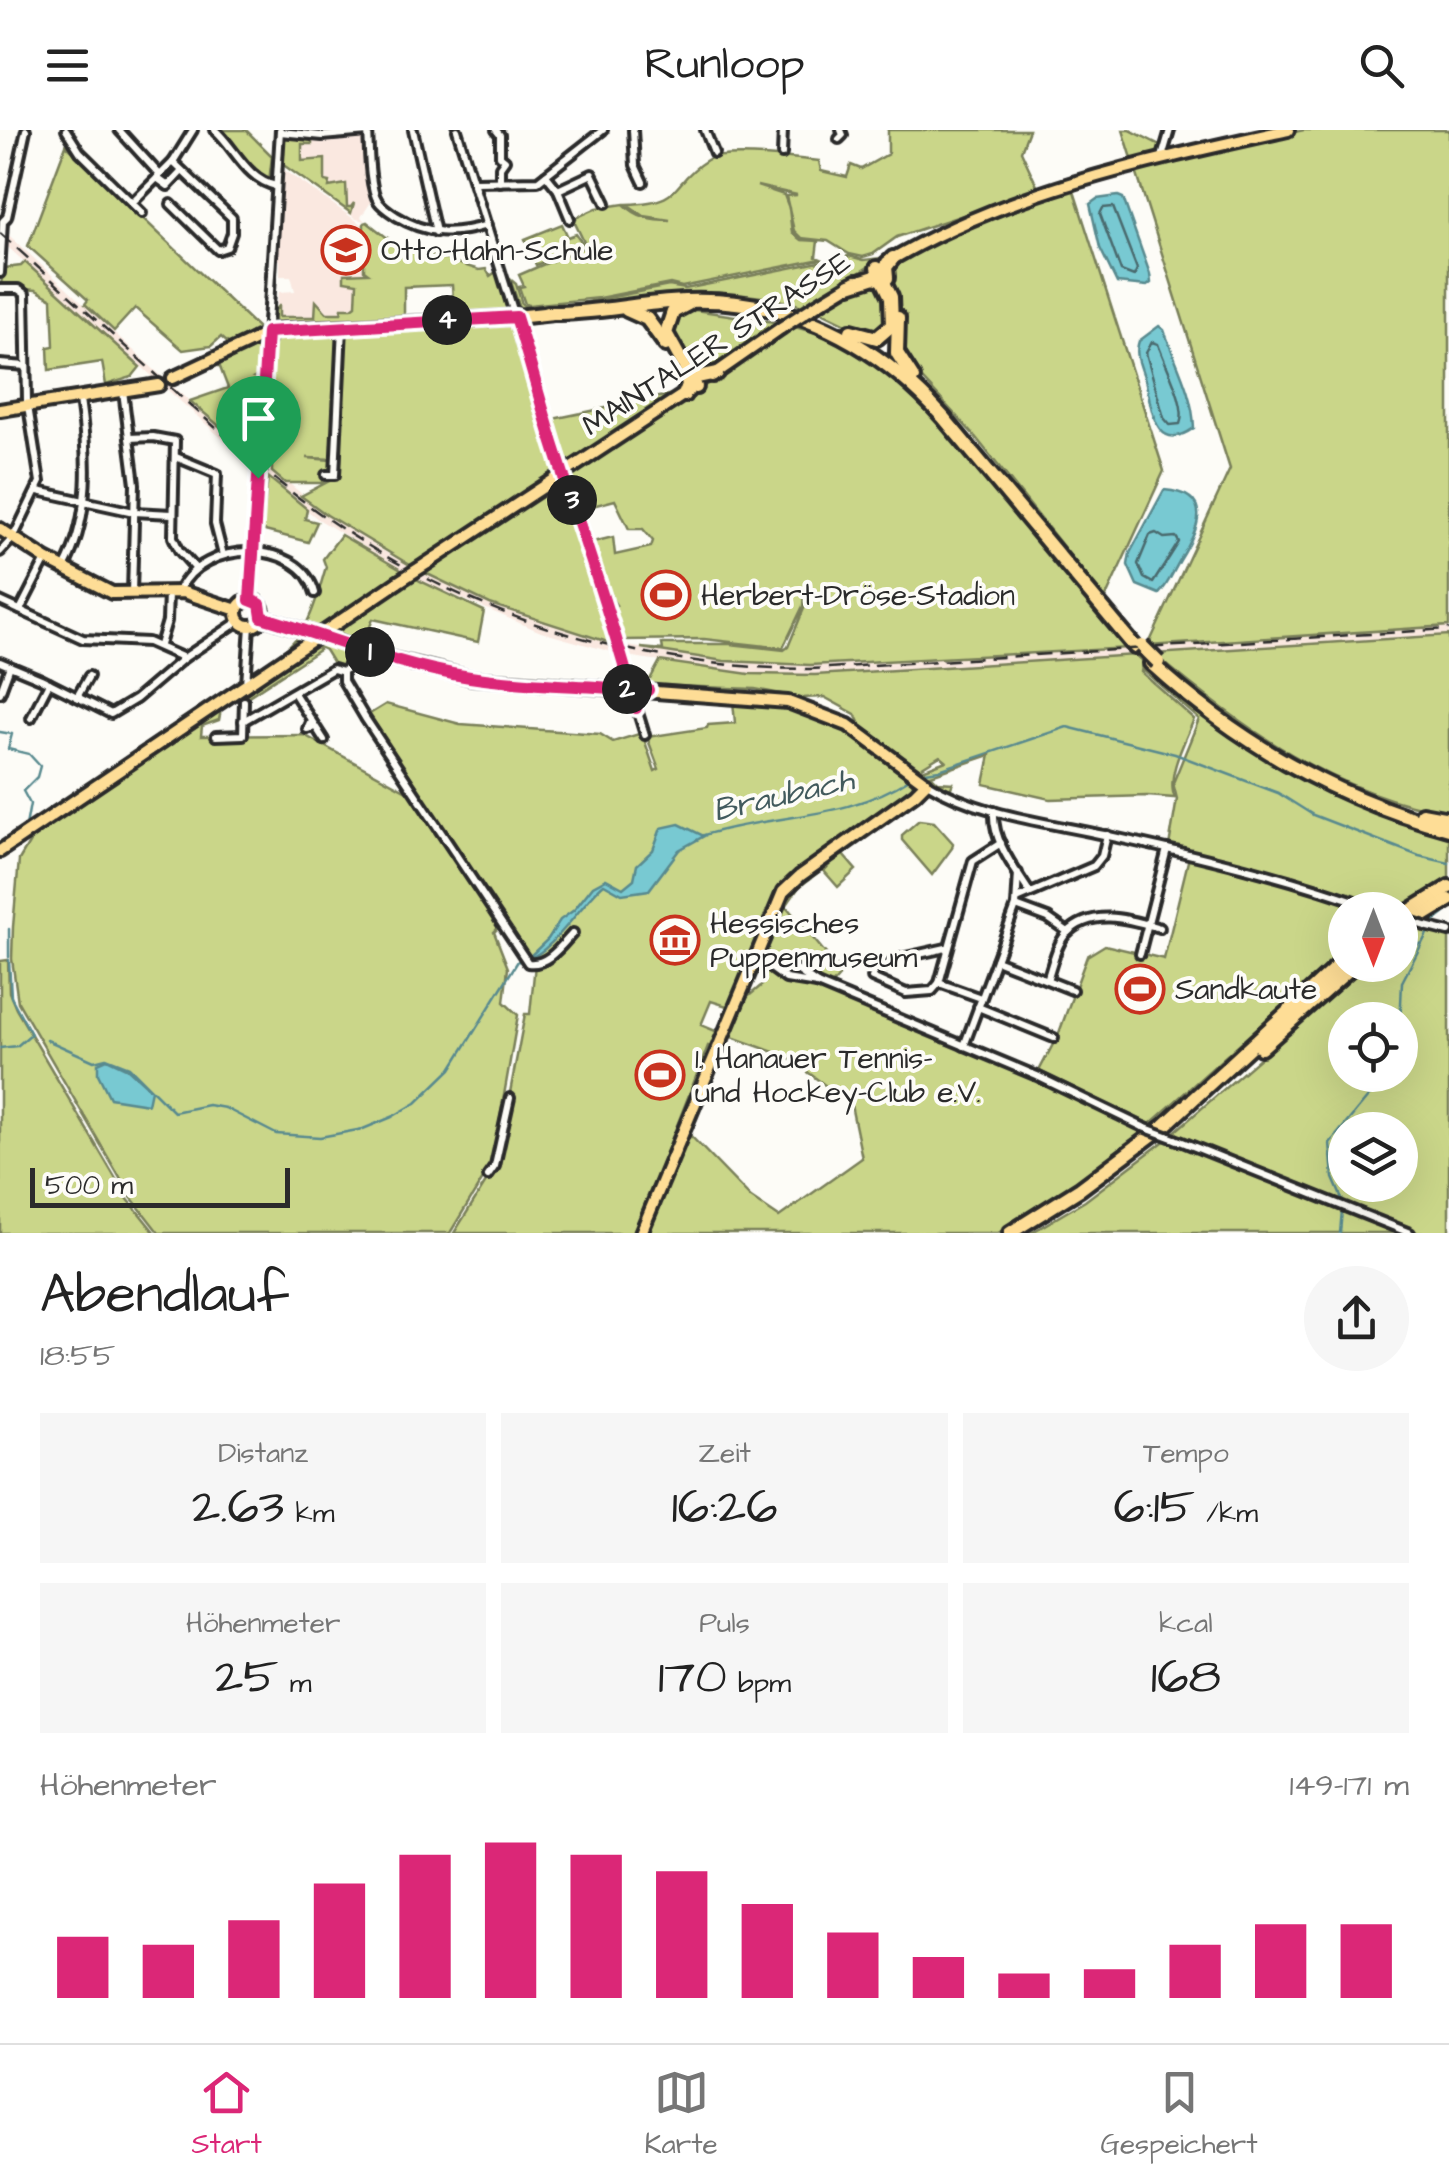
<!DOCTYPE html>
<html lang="de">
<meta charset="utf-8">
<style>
body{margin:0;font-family:"Architects Daughter",sans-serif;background:#f6f6f6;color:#222;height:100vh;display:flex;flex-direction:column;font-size:38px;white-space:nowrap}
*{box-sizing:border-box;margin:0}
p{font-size:32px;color:#767676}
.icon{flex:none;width:55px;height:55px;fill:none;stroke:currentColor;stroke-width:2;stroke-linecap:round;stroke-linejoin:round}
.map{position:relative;height:1103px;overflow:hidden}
.details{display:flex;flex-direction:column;background:#fff;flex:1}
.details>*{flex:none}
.needle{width:65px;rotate:180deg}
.controls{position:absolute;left:1328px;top:762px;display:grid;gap:20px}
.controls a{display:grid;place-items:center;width:90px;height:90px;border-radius:50%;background:#fff;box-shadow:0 10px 40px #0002;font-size:50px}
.scale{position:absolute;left:30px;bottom:25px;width:260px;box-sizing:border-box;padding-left:10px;border:5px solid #2b2b2b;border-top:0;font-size:28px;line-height:35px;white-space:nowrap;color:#2b2b2b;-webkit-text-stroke:8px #fdfcf7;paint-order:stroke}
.pin{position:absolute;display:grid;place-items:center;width:85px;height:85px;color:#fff;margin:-102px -42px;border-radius:50% 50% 50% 0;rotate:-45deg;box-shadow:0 0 10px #0007}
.pin .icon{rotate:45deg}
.km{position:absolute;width:50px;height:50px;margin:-25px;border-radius:50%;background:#222;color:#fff;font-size:28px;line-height:50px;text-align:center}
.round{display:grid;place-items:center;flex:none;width:105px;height:105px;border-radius:52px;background:#f6f6f6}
.overview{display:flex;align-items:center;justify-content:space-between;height:170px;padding:0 40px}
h1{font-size:55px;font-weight:600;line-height:75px}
.metrics{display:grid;grid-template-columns:repeat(3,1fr);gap:15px;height:170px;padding:10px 40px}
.metrics div{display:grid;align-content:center;border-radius:0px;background:#f6f6f6;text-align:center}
.metrics b{font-size:50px;font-weight:600}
.metrics small{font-size:28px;font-weight:400}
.metrics p{font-size:28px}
.chart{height:280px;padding:20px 40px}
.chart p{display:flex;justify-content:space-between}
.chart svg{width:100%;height:180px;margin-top:10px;stroke:#db2777;stroke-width:6}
header{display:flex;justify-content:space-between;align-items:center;height:130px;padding:0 40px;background:#fff;font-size:45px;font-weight:600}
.tab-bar{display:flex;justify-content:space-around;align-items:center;height:140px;border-top:2px solid #e0e0e0;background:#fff;font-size:28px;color:#767676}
.tab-bar a{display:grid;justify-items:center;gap:5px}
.tab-bar .current{color:#db2777}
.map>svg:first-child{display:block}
</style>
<header><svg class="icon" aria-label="menu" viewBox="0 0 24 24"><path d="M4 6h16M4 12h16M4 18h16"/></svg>Runloop<svg class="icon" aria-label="search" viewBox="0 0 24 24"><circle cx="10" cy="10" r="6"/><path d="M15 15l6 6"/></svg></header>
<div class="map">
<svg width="1449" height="1103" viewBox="0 0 1449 1103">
<rect width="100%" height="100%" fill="#fdfcf7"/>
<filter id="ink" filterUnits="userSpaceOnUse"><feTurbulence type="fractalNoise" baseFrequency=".01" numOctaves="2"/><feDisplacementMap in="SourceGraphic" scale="20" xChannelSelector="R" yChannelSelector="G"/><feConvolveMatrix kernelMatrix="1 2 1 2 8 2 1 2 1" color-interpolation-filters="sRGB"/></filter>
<g filter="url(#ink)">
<!-- built -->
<g fill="#fae8e0">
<polygon points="285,6 366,6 373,69 361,87 365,91 356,89 282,34"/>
<polygon points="283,39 361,94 367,92 394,113 452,132 453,155 404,157 404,188 275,192 279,162 295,161 291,146 280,146 280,130 277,130"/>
<polygon points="0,97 171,255 327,385 390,425 490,474 614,514 724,531 810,535 1082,521 1449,496 1449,505 815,545 749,544 626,526 541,502 420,451 318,389 255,338 1,111"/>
</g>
<!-- green -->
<g fill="#cad689" stroke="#7a805a" stroke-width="2.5" fill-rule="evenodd">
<polygon points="216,0 246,0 272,26 269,52 250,38"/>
<path d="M888,0H1029L1021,21L1039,60L988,80L981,79L897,107L873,124L863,127L849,124L828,111L801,108L794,101L786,66L797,65L757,56L784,65L789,78L792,103L801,110L818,111L816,127L821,129L682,157L670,154L599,168L529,175L525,174L519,157L524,156L519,145L586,116L573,89L597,78L624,74C637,87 651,90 670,90L644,86L627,74C687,72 668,54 707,30C724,20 797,29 819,31L821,41L847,47L851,35L861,39L888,24Z"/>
<polygon points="1123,0 1130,0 1170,20 1198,16 1184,26 1304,0 1449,0 1449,496 1148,516 1230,339"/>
<polygon points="285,6 312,8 312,14 302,14 302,31 325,29 325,51 330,52 329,57 346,54 347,77 351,77 354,73 351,83 282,34"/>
<polygon points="66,15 257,197 257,199 229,214 221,207 211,216 183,220 135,178 114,201 85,174 88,170 28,116"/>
<path d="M1073,58L1164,341L1105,469L973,304L902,227L900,186L888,141C905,113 1036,74 1073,58Z"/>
<path d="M367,92L394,113L479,140L486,139L490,146L496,142L509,184L275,192V180L279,176V187H315L316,171L327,183H341L342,178H352L356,175L357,153L344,151V144L368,143L364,140V93ZM452,155L454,185L479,184L404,189V157Z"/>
<polygon points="562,94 568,107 576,104 583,114 536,135 525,109"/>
<path d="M849,126L864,130L882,128L806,177C705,146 621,178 521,182L510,149L516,154L522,174L530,178L587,172L669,156L685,159Z"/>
<polygon points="25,132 140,237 132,247 106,255 102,232 49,240 48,217 54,216 52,169 36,160 0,157 5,138 21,136"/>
<polygon points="881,153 890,187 878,203 861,201 818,180 857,155"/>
<path d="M695,180L781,193C761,206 716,245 693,243L671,202L676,186Z"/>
<polygon points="509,192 557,343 415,438 327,385 301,366 337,347 345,222 342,222 335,329 307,328 331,330 330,341 324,342 323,353 285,353 272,342 272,327 264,329 269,224 279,206"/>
<polygon points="795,197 831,207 866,225 913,264 1130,518 810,535 724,531 641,518 663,520 662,514 730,514 784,520 788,517 805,476 804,464 803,476 783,518 704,509 621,510 611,477 616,475 606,461 593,412 613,407 615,425 651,417 653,411 643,399 629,399 615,370 581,379 570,343"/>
<polygon points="260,211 260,245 254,248 258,249 248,310 260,251 256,323 250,320 249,312 239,313 190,271 228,258 218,232"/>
<polygon points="678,263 567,335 553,289"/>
<polygon points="268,347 307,379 305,389 317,392 308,412 261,400"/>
<polygon points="556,351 562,353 614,514 490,474 423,442"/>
<path d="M341,405L420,451L484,481L478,512L373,489L363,514L338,505L322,512L350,523L352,527L344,537L336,538L325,520L315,515L319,520L244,569L234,570L221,579L219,590L202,596L201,606L304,605L414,665L501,795L494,802L508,838L504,872L518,885L492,1034L450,1103H159L131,1067L18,872L12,829L13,797L19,730L35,703L176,607L170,600C211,572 279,538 305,496C315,479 320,456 326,437L323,429Z"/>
<path d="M1449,505V683C1334,665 1241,597 1154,524Z"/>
<path d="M1136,525L1143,531L1141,542L1194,589C1186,609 1165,647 1175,668L1147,666L1050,669L984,654L990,625L931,645L938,652L953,653L949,662L917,642L946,631L940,626L919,639L904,633L913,655L912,662L777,760L730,877L711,871L701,895L718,902L712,917L708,916L635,1103H454L496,1036L525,884H530L535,834L523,822L370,593L368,585L386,574L460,594L600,604L613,612L642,603L655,641L659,639L647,607L707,598L708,595L735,593L733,571L671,569V563L770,570L863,601L855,584L824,567L802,568L755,559L647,555L660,531L749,544L815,545Z"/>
<polygon points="1144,533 1248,614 1449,704 1449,750 1400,781 1384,780 1262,741 1263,739 1169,716 1177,669 1173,653 1199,589 1143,540"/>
<polygon points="919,690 934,692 953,713 952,718 932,745 902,710 902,705"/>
<path d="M846,718L848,721L843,725L856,740L838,757L824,741L832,732L799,757L786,776L842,843L830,857C800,839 794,837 762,828L759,824L787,761Z"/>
<polygon points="1189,727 1290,753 1373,780 1345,780 1345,819 1150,994 1039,941 1059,903 1087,826 1105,815 1164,829"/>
<path d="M1416,795L1449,805V1103H1418L1172,1004L1367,835H1400V808ZM1345,890H1400V945H1345ZM1345,1000H1400V1055H1345Z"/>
<polygon points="8,830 9,862 16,879 127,1068 155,1103 0,1103 0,831"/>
<path d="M765,837L790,852L816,856L1036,948L1148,1002L1041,1077L998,1103H644L728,904L744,870L762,855ZM729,906L788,927L851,975L862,1028L779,1087L751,1068L688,1003Z"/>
<polygon points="1167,1009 1401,1103 1031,1103 1085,1071"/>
</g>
<!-- water -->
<g fill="#78c9d2" stroke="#598a8f" stroke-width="2.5">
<polygon points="1118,66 1123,68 1150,144 1151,153 1147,156 1117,153 1100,118 1090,74 1097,69"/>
<path d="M1159,196L1164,200C1175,232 1193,263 1194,298C1153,327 1152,274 1145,250C1141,236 1134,225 1139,211Z"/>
<path d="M1164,360C1216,364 1198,401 1180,430C1173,442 1168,455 1159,464L1137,455L1128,435L1130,423Z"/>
<path d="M679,694L704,706L679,720L649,760L622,764L604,754C584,770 550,825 528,828L548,809L560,790L574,780L593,756L606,749L623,758L634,749L637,735L653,720L661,698Z"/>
<polygon points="107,929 128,939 151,960 148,974 110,968 98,944 98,933"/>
</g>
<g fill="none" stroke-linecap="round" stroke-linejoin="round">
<!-- shore -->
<g stroke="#4a6a6e" stroke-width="2.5">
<polygon points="1113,77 1137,139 1134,146 1121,141 1100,84 1103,78"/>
<path d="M1152,212L1158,214C1165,235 1188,276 1180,294L1170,295L1164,288L1146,223Z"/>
<polygon points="1156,403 1164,408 1176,407 1179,412 1153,453 1144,448 1138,434 1150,405"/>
</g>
<!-- stream -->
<g stroke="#598a8f" stroke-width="2.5">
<polyline points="0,602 12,604 8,619 29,624 40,636 37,647 23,661 30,674 26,696 9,708"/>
<polyline points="919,643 939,640 1067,597 1175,624 1278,663 1313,685 1419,726 1449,733"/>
<path d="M704,705C775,683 846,691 911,648"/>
<polyline points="1432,793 1449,780"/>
<polyline points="1400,820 1422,813"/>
<polyline points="9,827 9,799"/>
<polyline points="1400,896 1402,852 1429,800"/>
<polyline points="47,910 94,931 106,928 129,937 174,982 208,975 225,978 276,1004 320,1007 363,999 392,987 416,973 451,939 518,831 524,828"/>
<polyline points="1400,917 1403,923"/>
<polyline points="0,918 17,916 31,904 11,867 9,830"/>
<polyline points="1400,936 1402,926"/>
<polyline points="1343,1071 1333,1048 1330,1013 1368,967 1391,945"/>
<polyline points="1340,1103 1342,1080"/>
</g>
<!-- minor casing -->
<g stroke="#2b2b2b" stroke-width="14">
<g id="minor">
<polyline points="66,0 80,22 142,83"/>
<polyline points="119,0 160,45"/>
<path d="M215,0C235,18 247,50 276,56"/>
<path d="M368,0C369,17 369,58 378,71C382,77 390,82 396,86C427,105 454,105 487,95"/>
<polyline points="413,0 436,102"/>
<polyline points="457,0 645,605"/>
<polyline points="496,0 500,5 500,26 505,30 500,37 500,52"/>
<polyline points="633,0 635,35 643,52"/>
<polyline points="705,0 714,23"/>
<polyline points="280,2 322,6 368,2"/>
<polyline points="839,9 843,5 841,0"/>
<polyline points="782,24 783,0"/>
<polyline points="1162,27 1170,0"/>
<polyline points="546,45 558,60 570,89"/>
<polyline points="157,48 168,56 182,41"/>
<polyline points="474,52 538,51 603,0"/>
<polyline points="558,60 592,44 606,73"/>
<polyline points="132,73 173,32 193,0"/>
<polyline points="171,74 218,120 227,117 232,103 232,88 173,32"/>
<polyline points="0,143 3,91 7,87 26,0"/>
<polyline points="0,159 18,159 25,164 27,270 40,352 13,408 0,422"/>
<polyline points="0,234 26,236"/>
<polyline points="123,261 135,354 132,463"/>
<polyline points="129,308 153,307 175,311 173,407 179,420 195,438"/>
<polyline points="260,321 280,0"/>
<polyline points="176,327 217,344 215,394 223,425"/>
<polyline points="326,345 335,345 342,197"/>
<polyline points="38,361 134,382 172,384"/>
<path d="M64,438C92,386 88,325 80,269"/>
<path d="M179,461C202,409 301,408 315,463"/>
<polyline points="251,470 258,347"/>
<polyline points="0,471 83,509 148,512 184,528"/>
<polyline points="20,480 46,429"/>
<polyline points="160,515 167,491 168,463"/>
<polyline points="0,532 41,549 111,584 136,569 184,528 239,491"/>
<path d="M343,542V551L365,588L528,833C547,836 561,816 573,803"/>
<polyline points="343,542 361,520"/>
<polyline points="246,554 250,496"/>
<polyline points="0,563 10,536"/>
<polyline points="294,563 324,610"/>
<polyline points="77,567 89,546"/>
<polyline points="31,588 49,553"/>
<polyline points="311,590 307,599 315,597"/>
<polyline points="243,591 333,539 343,542"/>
<polyline points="216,606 243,605 244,571"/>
<path d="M927,653C979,685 1045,692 1104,705C1197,725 1290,747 1380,780"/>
<path d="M994,681C992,711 1015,739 1030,763"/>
<polyline points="1017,769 1094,736 1102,726 1107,705"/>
<polyline points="1016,776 1048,788 1068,802"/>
<polyline points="1425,796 1449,802"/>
<polyline points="946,818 901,828 874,841 872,848 906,863 932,861 939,853 981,868"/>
<polyline points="1140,824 1167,719"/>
<polyline points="996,830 1072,860"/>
<polyline points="764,833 786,849 817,854 915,895 1037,946 1143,997"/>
<polyline points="766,833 794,838 817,854"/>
<path d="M1047,850C1052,836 1056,815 1066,804C1092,777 1129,789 1160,798"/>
<polyline points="939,853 973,731 1001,713"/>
<polyline points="978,877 1054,908"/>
<polyline points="964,916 1016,776 1018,743"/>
<polyline points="1175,1009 1410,1103"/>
<polyline points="488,1046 495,1036 510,968"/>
</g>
</g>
<!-- major casing -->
<g stroke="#2b2b2b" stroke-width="18">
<g id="major">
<path d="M887,132C1009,60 1152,30 1288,0"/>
<polyline points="818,174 856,151"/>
<polyline points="712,246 781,198"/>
<polyline points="173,248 275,200 516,187"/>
<polyline points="0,280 159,255"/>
<polyline points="0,399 46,429 112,463 183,462 237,480"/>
<polyline points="426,434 689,261"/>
<circle cx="250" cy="483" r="13"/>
<polyline points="262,487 393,529 472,548 788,572 848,595 926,653 915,664 800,746 783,762 641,1103"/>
<polyline points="0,721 398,452"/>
</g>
</g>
<!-- highway casing -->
<g stroke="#2b2b2b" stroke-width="20">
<g id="highway">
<polyline points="887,148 886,137 893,128"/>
<polyline points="850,155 875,147 885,151"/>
<polyline points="688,174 673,182 666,203 696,257"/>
<polyline points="627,180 647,189 666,215"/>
<path d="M548,183C589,184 629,175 670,172C780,163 870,206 943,287L1135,517"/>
<polyline points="516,187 553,183"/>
<polyline points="898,188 897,223 913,248"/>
<polyline points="851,201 877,208 892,195 891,167 877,138"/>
<polyline points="689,243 698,247 717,243"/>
<polyline points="684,265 688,255 686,246"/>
<path d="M1151,533C1237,612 1336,669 1449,699"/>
<polyline points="1422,684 1449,689"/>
<polyline points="1400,787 1449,757"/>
<polyline points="1400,800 1449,770"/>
<polyline points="1261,918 1354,835"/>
<polyline points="1010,1103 1080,1059 1164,996 1345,829"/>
</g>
</g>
<!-- minor -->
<use href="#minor" stroke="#fdfcf7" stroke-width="6"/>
<!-- major -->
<use href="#major" stroke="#fedd96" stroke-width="10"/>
<!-- highway -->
<use href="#highway" stroke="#fedd96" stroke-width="12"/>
<!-- rail -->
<path stroke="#2b2b2b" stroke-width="2.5" stroke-dasharray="15 8" stroke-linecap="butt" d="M0,103C60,157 120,212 180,266C231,311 281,358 338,396C477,491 643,538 810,539L1449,499"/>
<!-- minor-bridge casing -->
<g stroke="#2b2b2b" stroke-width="14" stroke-linecap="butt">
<g id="minor-bridge">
<polyline points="258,347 260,321"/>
<polyline points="1400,788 1425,796"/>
<polyline points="1143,997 1175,1009"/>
</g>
</g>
<!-- major-bridge casing -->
<g stroke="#2b2b2b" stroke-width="18" stroke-linecap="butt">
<g id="major-bridge">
<polyline points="781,198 818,174"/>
<polyline points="398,452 426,434"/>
</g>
</g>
<!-- highway-bridge casing -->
<g stroke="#2b2b2b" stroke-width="20" stroke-linecap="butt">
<polyline id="highway-bridge" points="1142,516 1158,532"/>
</g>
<!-- minor-bridge -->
<use href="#minor-bridge" stroke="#fdfcf7" stroke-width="6"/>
<!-- major-bridge -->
<use href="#major-bridge" stroke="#fedd96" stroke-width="10"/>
<!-- highway-bridge -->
<use href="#highway-bridge" stroke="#fedd96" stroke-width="12"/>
</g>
</g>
<g fill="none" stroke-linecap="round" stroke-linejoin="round" filter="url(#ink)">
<!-- route casing -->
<g stroke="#fff" stroke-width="20">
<path id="route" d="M258,348L250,470L260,474L262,487C331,508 399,536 470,547C521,555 574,555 625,559C632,559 640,559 648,560L637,568L636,578C612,488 581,401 553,313C540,271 529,228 516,187L267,202L258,348"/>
</g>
<!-- route -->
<use href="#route" stroke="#db2777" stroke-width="12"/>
</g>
<!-- icons -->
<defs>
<g id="school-ring" transform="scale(2.5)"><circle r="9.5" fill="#fdfcf7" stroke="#c8321e" stroke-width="1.5"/><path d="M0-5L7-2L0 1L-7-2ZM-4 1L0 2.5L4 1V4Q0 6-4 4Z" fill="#c8321e"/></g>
<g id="stadium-ring" transform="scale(2.5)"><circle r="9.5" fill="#fdfcf7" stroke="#c8321e" stroke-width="1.5"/><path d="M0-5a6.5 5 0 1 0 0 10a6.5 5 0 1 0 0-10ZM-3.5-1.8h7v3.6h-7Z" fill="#c8321e"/></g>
<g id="museum-ring" transform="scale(2.5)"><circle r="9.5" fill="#fdfcf7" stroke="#c8321e" stroke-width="1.5"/><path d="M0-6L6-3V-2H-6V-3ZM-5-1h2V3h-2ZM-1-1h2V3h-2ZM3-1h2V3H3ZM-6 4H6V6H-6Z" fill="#c8321e"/></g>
</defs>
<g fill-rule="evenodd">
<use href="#school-ring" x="346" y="120"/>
<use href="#stadium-ring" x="666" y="465"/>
<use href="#museum-ring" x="675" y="810"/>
<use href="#stadium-ring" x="1140" y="859"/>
<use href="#stadium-ring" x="660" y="945"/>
</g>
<g text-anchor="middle" stroke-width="8" stroke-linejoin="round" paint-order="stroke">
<!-- poi labels -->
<g font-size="30" fill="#2b2b2b" stroke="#fdfcf7" text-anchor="start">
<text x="381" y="130">Otto-Hahn-Schule</text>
<text x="701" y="475">Herbert-Dröse-Stadion</text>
<text x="710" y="803">Hessisches<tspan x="710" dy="34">Puppenmuseum</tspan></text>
<text x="1175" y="869">Sandkaute</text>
<text x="695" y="938">1. Hanauer Tennis-<tspan x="695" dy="34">und Hockey-Club e.V.</tspan></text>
</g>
<!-- street labels -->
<g font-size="30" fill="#2b2b2b" stroke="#fdfcf7">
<text transform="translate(716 213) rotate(-33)" y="10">MAINTALER STRASSE</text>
</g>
<!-- water labels -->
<g font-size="32" font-style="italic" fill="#425a5d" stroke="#fdfcf7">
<text transform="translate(783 664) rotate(-13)" y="11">Braubach</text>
</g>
</g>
</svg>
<div class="controls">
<a><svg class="needle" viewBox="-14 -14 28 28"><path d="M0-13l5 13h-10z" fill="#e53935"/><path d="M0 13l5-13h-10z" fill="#767676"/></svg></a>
<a><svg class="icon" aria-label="locate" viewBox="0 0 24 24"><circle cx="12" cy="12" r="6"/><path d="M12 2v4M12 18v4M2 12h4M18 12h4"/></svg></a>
<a><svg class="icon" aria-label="layers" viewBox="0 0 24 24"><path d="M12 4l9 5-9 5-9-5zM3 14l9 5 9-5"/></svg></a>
</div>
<div class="scale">500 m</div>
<div class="pin" style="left:258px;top:348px;background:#1e9e55"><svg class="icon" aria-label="arrive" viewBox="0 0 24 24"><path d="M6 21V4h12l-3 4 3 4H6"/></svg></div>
<b class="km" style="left:370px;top:522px">1</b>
<b class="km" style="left:627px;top:559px">2</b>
<b class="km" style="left:572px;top:370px">3</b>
<b class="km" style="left:447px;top:190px">4</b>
</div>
<section class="details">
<div class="overview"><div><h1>Abendlauf</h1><p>18:55</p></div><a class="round"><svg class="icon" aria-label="share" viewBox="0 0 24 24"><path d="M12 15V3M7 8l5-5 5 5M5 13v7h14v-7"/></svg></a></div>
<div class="metrics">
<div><p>Distanz</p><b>2.63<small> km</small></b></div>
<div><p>Zeit</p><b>16:26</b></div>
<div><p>Tempo</p><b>6:15<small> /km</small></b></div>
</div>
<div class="metrics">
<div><p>Höhenmeter</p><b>25<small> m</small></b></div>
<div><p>Puls</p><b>170<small> bpm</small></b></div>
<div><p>kcal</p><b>168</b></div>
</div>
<div class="chart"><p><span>Höhenmeter</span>149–171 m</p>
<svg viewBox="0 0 160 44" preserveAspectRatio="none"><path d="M5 44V29M15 44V31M25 44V25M35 44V16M45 44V9M55 44V6M65 44V9M75 44V13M85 44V21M95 44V28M105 44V34M115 44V38M125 44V37M135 44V31M145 44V26M155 44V26"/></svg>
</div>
</section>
<nav class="tab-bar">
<a class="current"><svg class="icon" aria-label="home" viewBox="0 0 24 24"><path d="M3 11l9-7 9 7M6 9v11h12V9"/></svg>Start</a>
<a><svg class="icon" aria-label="map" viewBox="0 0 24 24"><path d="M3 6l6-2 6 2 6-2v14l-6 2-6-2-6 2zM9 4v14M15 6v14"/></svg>Karte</a>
<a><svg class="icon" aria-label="saved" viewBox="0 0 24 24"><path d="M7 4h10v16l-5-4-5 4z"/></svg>Gespeichert</a>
</nav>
